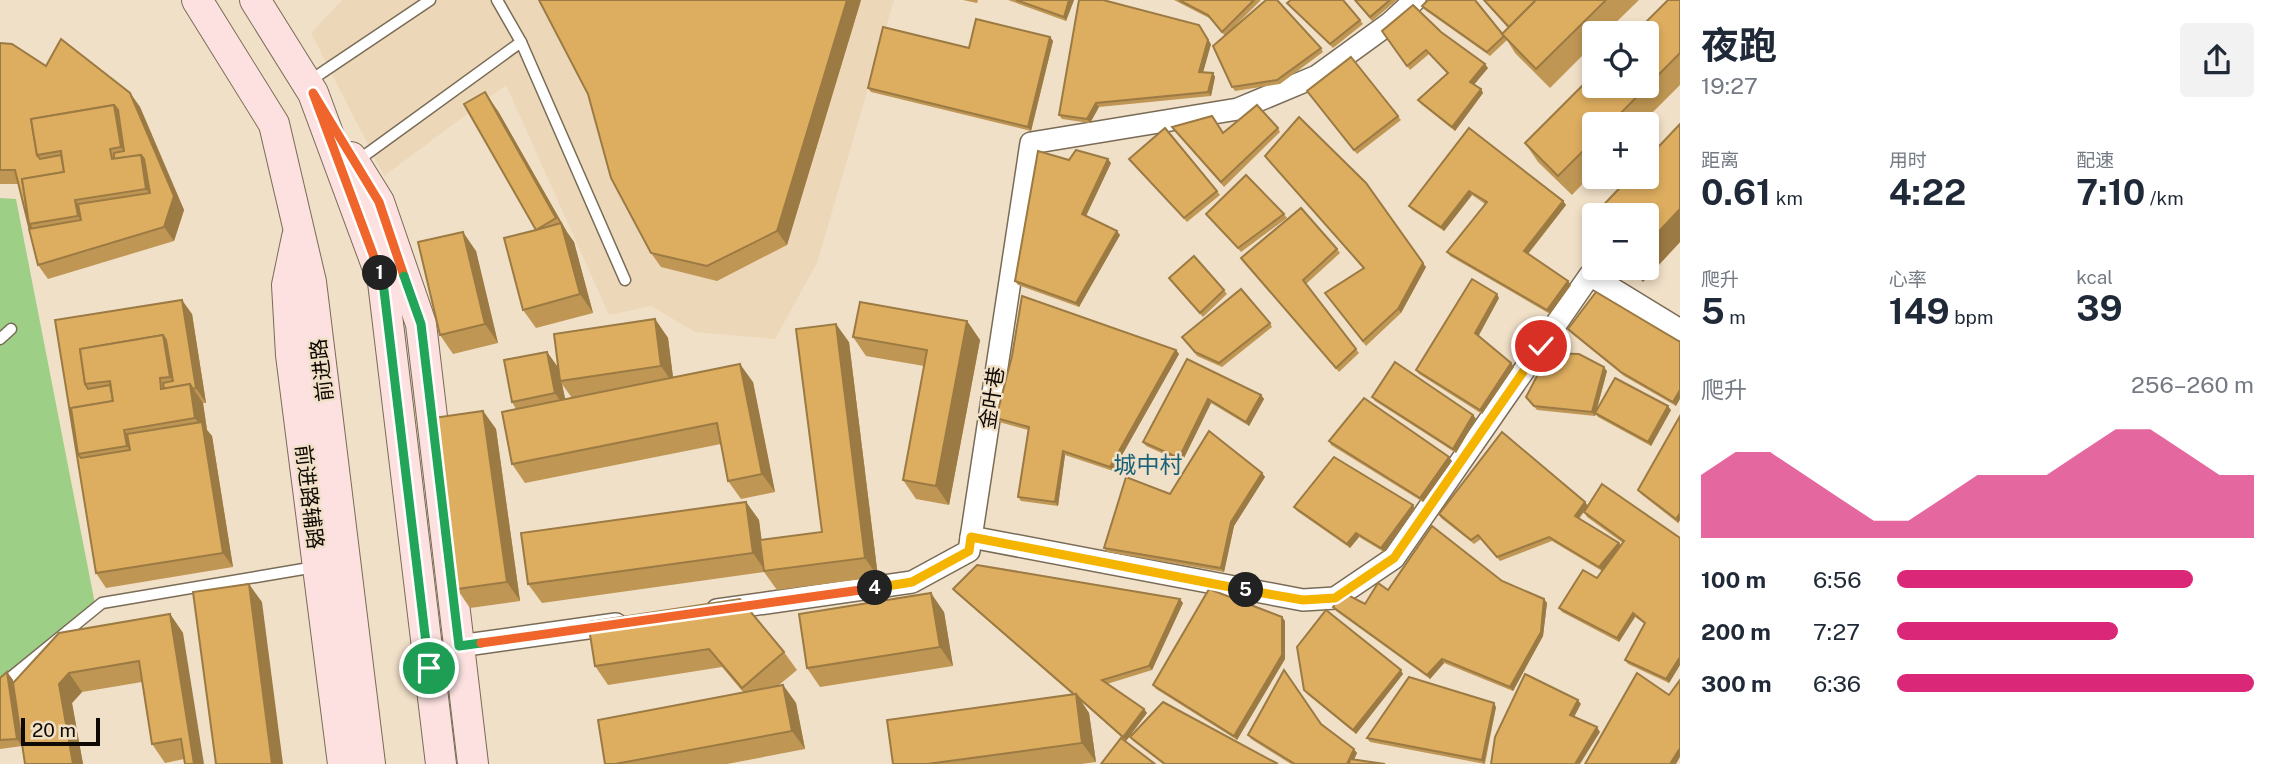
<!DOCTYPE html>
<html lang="zh">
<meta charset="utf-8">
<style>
body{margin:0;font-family:"Public Sans","Noto Sans SC",sans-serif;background:#f2f2f3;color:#1f2937;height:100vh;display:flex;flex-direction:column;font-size:26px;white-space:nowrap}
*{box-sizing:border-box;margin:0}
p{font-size:23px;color:#747a83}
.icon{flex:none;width:38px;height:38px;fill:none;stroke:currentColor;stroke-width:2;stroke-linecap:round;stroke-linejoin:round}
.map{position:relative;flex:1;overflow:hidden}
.side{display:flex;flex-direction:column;background:#fff;width:595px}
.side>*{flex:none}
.buttons{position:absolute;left:1582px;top:21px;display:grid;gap:14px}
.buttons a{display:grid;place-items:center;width:77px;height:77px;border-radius:7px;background:#fff;box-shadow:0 4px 10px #0003;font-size:35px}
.scale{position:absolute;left:21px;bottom:18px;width:79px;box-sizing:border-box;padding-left:7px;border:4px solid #100a04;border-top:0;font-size:19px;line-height:24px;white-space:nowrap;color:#100a04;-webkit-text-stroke:5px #f1e0c8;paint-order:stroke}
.pin{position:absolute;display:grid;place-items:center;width:60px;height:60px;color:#fff;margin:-30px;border:4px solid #fff;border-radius:50%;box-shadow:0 2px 7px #0007}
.km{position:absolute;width:35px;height:35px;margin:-18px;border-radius:50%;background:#222;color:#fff;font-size:19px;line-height:35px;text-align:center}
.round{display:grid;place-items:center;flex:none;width:74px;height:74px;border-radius:7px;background:#f2f2f3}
.headline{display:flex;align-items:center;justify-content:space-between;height:119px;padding:0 21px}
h1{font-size:38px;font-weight:700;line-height:52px}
.stats{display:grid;grid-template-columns:repeat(3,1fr);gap:10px;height:119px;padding:7px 21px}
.stats div{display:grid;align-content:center}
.stats b{font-size:35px;font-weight:700}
.stats small{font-size:19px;font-weight:400}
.stats p{font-size:19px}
.chart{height:196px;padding:14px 21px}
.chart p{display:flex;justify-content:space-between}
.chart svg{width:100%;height:126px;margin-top:7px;fill:#db2777;opacity:.7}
ul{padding:0 21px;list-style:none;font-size:23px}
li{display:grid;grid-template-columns:112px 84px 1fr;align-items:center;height:52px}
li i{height:18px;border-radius:9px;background:#db2777}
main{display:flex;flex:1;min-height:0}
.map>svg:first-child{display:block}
</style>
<main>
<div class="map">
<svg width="1680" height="764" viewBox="0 0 1680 764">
<rect width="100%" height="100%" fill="#f1e0c8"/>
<!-- built -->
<polygon fill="#ecd7b8" points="342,0 894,0 817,263 775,339 695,332 651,306 609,315 506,85 384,176 311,33"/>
<!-- green -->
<polygon fill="#9dcf87" points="0,198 16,199 95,604 0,680"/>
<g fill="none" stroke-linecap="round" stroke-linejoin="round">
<!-- lane casing -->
<g stroke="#796b55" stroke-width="13">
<g id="lane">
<polyline points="521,42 625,280"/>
<polyline points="308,82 430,0"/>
<polyline points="357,161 521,42 497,0"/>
<polyline points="0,339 11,329"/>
<polyline points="0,686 102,603 315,567"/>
</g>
</g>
<!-- street casing -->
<g stroke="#796b55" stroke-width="24">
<g id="street">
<polyline points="971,537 1303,600 1335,598 1394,558 1590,275 1680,330"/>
<polyline points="717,610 912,582 969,551 1031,143 1238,109 1317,76 1390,23 1415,0"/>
<polyline points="459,646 616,624"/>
</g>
</g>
<!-- secondary casing -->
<g stroke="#796b55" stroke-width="32">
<g id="secondary">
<polyline points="197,0 274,124 311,282 370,764"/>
<polyline points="255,0 313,93 383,282 441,764"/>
<polyline points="351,157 379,202 421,324 473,764"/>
<polyline points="297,237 287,285 291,355 343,764"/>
</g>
</g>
<!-- lane -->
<use href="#lane" stroke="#fff" stroke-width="10"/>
<!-- street -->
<use href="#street" stroke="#fff" stroke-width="21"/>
<!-- secondary -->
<use href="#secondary" stroke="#fce1e0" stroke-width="30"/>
</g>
<!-- wall -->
<g fill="#bf9653" fill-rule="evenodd">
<polygon points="861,0 787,245 717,281 661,267 651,253"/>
<polygon points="963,0 978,0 977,3"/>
<polygon points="1008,0 1074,0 1066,21"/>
<polygon points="1174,0 1261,0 1227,34 1321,48 1323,52 1280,84 1235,91 1232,87 1225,36 1211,19"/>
<polygon points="1354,0 1397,0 1372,21"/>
<polygon points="1483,0 1639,0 1605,33 1594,33 1594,44 1550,88 1515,53 1507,40 1490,56 1425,10 1422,6 1503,33 1508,28"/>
<polygon points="1680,0 1680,85 1641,124 1594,124 1594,172 1572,195 1538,162 1525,143"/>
<polygon points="1287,3 1360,20 1363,24 1333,48"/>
<polygon points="1382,31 1441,32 1488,68 1474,84 1481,89 1483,93 1455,131 1421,104 1418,100 1447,73 1429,54 1410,70"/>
<polygon points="1050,37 1053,41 1031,131 871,92 868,88 969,48"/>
<polygon points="0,43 46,66 130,93 140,107 184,210 174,241 48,279 38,265 19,184 0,184"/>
<polygon points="1211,44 1203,72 1213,73 1215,77 1211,96 1099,107 1090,123 1062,119 1059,115"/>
<polygon points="1351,57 1401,120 1357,154 1307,91"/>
<polygon points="498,111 567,232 574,242 593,313 536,328 523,310 536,230"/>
<polygon points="1680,124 1680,242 1643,282 1628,268 1647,268"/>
<polygon points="1172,127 1223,133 1278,128 1280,132 1224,187"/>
<polygon points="1469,128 1563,201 1566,205 1528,254 1568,281 1571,285 1550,314 1450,256 1447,252 1485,204 1472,195 1444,231 1412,210 1409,206"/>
<polygon points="1265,156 1426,267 1401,313 1366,346 1325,293 1363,268"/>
<polygon points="1129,159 1217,191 1220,195 1187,222"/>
<polygon points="1069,160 1111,163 1086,216 1120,235 1079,307 1018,285 1015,281"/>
<polygon points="1206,214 1284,214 1287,218 1241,252"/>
<polygon points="1337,249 1340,253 1306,284 1359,353 1339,372 1244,262"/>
<polygon points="476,251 498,343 453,354 440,335"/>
<polygon points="1169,278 1224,290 1227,294 1203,317"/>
<polygon points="1499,298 1478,336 1511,363 1514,367 1482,414 1419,374 1416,370"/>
<polygon points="192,314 206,403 203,403 207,430 212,436 233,567 106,588 96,573 55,320"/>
<path d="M655,319L668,338L673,377L753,382L775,492L741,499L728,481L721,444L525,483L512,464L516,409L512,402L547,352L559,369ZM562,384L572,398L565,399Z"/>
<polygon points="967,321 980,340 949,505 916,499 903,480 924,366 866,356 853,337"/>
<polygon points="1270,323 1272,327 1222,367 1197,356 1182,337"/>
<polygon points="1568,329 1680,342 1676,406 1624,376 1571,333"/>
<polygon points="849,342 878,577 777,590 764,572 542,603 528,584 746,502 759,520 761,540 822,532"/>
<polygon points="1176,350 1179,354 1113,471 1065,455 1058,506 1021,501 1018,497 1028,430 999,422 996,418"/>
<polygon points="1187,359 1261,395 1264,399 1249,426 1211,403 1182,462 1146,446 1143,442"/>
<polygon points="1607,371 1595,416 1537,410 1526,397"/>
<polygon points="1372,397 1473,415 1476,419 1456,453 1375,401"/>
<polygon points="1671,410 1651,446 1598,417 1595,413"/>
<polygon points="483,411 496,429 520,601 470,608 457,589"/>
<polygon points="1680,416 1680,520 1678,523 1641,494 1638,490"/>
<polygon points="1329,441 1452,461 1423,502 1331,445"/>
<polygon points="1262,473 1265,477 1234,526 1224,572 1107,552 1104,548"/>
<polygon points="1585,502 1588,506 1579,519 1621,546 1623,543 1587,517 1584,512 1680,538 1680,665 1669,683 1628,664 1625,660 1645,624 1635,617 1619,642 1562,612 1559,608 1597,578 1602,571 1552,541 1500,561 1481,539 1474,544 1441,518 1439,514"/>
<polygon points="1294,507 1415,509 1384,552 1359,537 1350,548 1297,511"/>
<polygon points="1502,581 1544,599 1547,603 1543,636 1513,691 1444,663 1430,679 1336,611 1333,607 1365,604 1388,590"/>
<polygon points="953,589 1183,603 1152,670 1107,684 1144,709 1147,713 1126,741 1082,702 1089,713 1096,762 1081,764 893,764 1073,695 956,593"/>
<polygon points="944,612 953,666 820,687 807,668"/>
<polygon points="170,614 183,633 184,759 165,763 152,744 142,682 82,692 72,703 83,764 25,764 22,746 0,749 0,678 7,672 13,680 13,683"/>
<polygon points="1282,617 1285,621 1285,659 1237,740 1156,689 1153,685"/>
<polygon points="588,622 784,652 797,670 779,685 783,685 796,703 805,749 727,764 605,764 743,692 722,667 608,685 595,666"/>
<polygon points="1403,674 1356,734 1307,694 1304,690"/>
<polygon points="1496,707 1485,764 1370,742 1367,738"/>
<polygon points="1321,724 1357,753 1354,759 1385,764 1291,764 1251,739 1248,735"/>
<polygon points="1130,737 1278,764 1163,764 1133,741"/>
</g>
<!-- shaded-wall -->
<g fill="#9b7a43">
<polygon points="847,0 861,0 787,245 777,231"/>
<polygon points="1069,0 1074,0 1066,21 1064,17"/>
<polygon points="1199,25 1211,44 1202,76 1199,72"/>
<polygon points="1050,37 1053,41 1031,131 1028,127"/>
<polygon points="1485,64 1488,68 1473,86 1470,82"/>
<polygon points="1213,73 1215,77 1211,96 1208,92"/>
<polygon points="1481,89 1483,93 1455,131 1452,127"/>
<polygon points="485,92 498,111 567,232 574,242 593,313 580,294 561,225"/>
<polygon points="130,93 140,107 184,210 174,241 164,227"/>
<polygon points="1096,103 1099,107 1090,123 1087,119"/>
<polygon points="114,105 128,124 131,161 121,147"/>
<polygon points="141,155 154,173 160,207 146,189"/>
<polygon points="1108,159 1111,163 1085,218 1082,214"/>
<polygon points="1469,191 1472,195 1444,231 1441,227"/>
<polygon points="75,200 88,219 91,234 78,216"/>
<polygon points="1563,201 1566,205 1527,255 1524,251"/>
<polygon points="1680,209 1680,242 1643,282 1633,268 1647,268 1647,244"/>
<polygon points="1117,231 1120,235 1079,307 1076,303"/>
<polygon points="463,232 476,251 498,343 485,324"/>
<polygon points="1423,263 1426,267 1401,313 1398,309"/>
<polygon points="1568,281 1571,285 1550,314 1547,310"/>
<polygon points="1497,294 1499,298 1478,337 1475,333"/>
<polygon points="182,300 192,314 206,403 196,388"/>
<polygon points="655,319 668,338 674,385 661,366"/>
<polygon points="967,321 980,340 949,505 936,486"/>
<polygon points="836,324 849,342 878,577 865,558"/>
<polygon points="163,335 176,354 180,391 170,377"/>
<polygon points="1176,350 1179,354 1113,471 1110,467"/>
<polygon points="547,352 560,370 560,381 562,384 568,412 555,393"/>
<polygon points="1511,363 1514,367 1482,414 1480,410"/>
<polygon points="740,364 753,382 775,492 762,474"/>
<polygon points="1604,367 1607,371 1595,416 1592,412"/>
<polygon points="190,384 203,403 207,430 212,436 233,567 223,553 203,429 195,418"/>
<polygon points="1680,390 1680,399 1676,406 1673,402"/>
<polygon points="1261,395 1264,399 1249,426 1246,422"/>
<polygon points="1208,399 1211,403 1182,462 1179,458"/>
<polygon points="1668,406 1671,410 1651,446 1648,442"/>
<polygon points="483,411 496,429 520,601 507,582"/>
<polygon points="1473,415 1476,419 1456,453 1453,449"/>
<polygon points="124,430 137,448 140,464 127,446"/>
<polygon points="1063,451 1065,455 1058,506 1055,502"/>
<polygon points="1449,457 1452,461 1423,502 1420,498"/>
<polygon points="1262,473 1265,477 1234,526 1224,572 1221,568 1231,522"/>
<polygon points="746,502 759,520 766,572 753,553"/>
<polygon points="1585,502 1588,506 1577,520 1575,516"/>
<polygon points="1413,505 1415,509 1384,552 1381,548"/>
<polygon points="1680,513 1680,520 1678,523 1676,519"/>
<polygon points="1356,533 1359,537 1350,548 1347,544"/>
<polygon points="1619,543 1622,547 1602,571 1599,567"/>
<polygon points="249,584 262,602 283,764 272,764"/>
<polygon points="931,593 944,612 953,666 940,647"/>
<polygon points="1180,599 1183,603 1152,670 1149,666"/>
<polygon points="1544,599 1547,603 1543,636 1513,691 1510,687"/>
<polygon points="1633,613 1635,617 1619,642 1617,638"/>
<polygon points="170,614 183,633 204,764 194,764"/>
<polygon points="1282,617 1285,621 1285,659 1237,740 1234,736"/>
<polygon points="1680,657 1680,665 1669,683 1666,679"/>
<polygon points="1442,659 1444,663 1430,679 1427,675"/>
<polygon points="1401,670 1403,674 1356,734 1353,730"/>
<polygon points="7,672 13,680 22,746 17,739"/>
<polygon points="69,673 82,692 72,703 83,764 73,764 59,684"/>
<polygon points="783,685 796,703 805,749 792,731"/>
<polygon points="1076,694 1089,713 1096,762 1082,743"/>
<polygon points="1578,700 1581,704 1573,719 1570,715"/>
<polygon points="1494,703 1496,707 1484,764 1482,760"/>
<polygon points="1144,709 1147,713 1126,741 1123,737"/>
<polygon points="1597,727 1600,732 1580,764 1575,764"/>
<polygon points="1680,748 1680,757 1676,764 1670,764"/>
<polygon points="1354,749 1357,753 1352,764 1347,764"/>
</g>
<!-- building -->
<g fill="#deae60" stroke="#9b7a43" stroke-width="2">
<polygon points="539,0 847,0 777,231 707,266 651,253 611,178 588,94"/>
<polygon points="1016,0 1069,0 1064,17"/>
<polygon points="1079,0 1103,0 1199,25 1208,40 1199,72 1213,73 1208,92 1096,103 1087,119 1059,115"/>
<polygon points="1179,0 1254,0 1222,32 1208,15"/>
<polygon points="1266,0 1277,0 1321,48 1277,80 1232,87 1213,46"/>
<polygon points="1291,0 1343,0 1360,20 1330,44 1287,3"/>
<polygon points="1355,0 1390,0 1370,17"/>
<polygon points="1428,0 1475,0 1504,36 1487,52 1422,6"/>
<polygon points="1484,0 1536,0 1509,27"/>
<polygon points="1536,0 1606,0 1536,69 1502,34"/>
<polygon points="1668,0 1680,0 1680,53 1610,124 1594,124 1594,140 1558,176 1525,143 1594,74 1594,86 1647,86 1647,33 1635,33"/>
<polygon points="1413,5 1441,32 1485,64 1470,82 1481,89 1452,127 1418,100 1448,73 1426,50 1407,66 1382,31"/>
<polygon points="976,19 1050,37 1028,127 868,88 883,27 969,48"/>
<polygon points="61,39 130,93 174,196 164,227 38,265 29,229 81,220 78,204 150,193 144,159 141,155 114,159 114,153 124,151 118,110 114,105 31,119 37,155 40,159 61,155 64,172 22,179 29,224 31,227 29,227 15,170 0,170 0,43 12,44 46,66"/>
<polygon points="1351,57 1398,116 1354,150 1307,91"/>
<polygon points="485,92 556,218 536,230 561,223 580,294 523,310 504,238 536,230 464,104"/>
<polygon points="114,105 121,147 110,149 112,159 141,155 146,189 75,200 78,216 29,224 22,179 64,172 61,151 37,155 31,119"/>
<polygon points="1257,105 1278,128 1221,182 1172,127 1212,116 1223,133"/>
<polygon points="1299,117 1366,183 1423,263 1398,309 1363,341 1325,293 1364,268 1265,156"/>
<polygon points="1680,124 1680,209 1647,244 1647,215 1594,215 1630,177 1647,177 1647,159"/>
<polygon points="1165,128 1217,191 1184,218 1129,159"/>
<polygon points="1469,128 1563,201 1524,251 1568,281 1547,310 1447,252 1487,202 1469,191 1441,227 1409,206"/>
<polygon points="1076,150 1108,159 1082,214 1117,231 1076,303 1015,281 1038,151 1069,160"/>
<polygon points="1246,175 1284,214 1238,248 1206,214"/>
<polygon points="1301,208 1337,249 1303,280 1356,349 1336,368 1241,258"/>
<polygon points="1594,215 1594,230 1587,223"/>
<polygon points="463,232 485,324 440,335 418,242"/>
<polygon points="1194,256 1224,290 1200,313 1169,278"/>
<polygon points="1472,279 1497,294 1475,333 1511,363 1480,410 1416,370"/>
<polygon points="1241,289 1270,323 1219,363 1195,352 1182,337"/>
<polygon points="1596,292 1680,342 1680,390 1673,402 1621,372 1568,329"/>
<polygon points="1022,296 1176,350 1110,467 1063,451 1055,502 1018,497 1029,427 996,418 1012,356"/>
<polygon points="182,300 196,388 193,389 190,384 164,389 163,383 173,381 166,340 163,335 80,349 85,384 88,389 110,385 113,401 71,408 78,454 81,458 130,450 127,434 202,422 223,553 96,573 55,320"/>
<polygon points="860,302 967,321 936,486 903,480 927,350 853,337"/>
<polygon points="655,319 661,366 560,381 554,334"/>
<polygon points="836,324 865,558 764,571 760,540 822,532 796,329"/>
<polygon points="163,335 170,377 160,378 161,389 190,384 195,418 124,430 127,446 78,454 71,408 113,401 110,381 85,384 80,349"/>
<polygon points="547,352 555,393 512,402 504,360"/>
<polygon points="1549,353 1579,354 1604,367 1592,412 1534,406 1526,397"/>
<polygon points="1187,359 1261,395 1246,422 1208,399 1179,458 1143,442"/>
<polygon points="1395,362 1473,415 1453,449 1372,397"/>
<polygon points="740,364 762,474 728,481 717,423 512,464 502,412"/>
<polygon points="1615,378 1668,406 1648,442 1595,413"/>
<polygon points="1364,398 1449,457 1420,498 1329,441"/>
<polygon points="483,411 507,582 457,589 433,418"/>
<polygon points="1680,416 1680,513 1676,519 1638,490"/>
<polygon points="1209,431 1262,473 1231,522 1221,568 1104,548 1126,477 1170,494"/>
<polygon points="1502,432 1585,502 1575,516 1619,543 1599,567 1549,537 1497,557 1478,535 1471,540 1439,514"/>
<polygon points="1334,457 1413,505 1381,548 1356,533 1347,544 1294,507"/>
<polygon points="1602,484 1680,538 1680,657 1666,679 1625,660 1645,623 1633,613 1617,638 1559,608 1583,570 1597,578 1624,541 1584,512"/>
<polygon points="746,502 753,553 528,584 521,533"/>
<polygon points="1432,526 1502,581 1544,599 1541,632 1510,687 1442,659 1427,675 1333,607 1344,593 1365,604 1378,583 1388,590"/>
<polygon points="977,565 1180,599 1149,666 1102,680 1144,709 1123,737 1079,698 1076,694 1075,695 953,589"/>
<polygon points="249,584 272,764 216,764 193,592"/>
<polygon points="1209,589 1282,617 1282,655 1234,736 1153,685"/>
<polygon points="931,593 940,647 807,668 799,614"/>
<polygon points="740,599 784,652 742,688 709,649 595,666 588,622"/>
<polygon points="1326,610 1401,670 1353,730 1304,690 1297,647"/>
<polygon points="170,614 194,764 185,764 181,739 152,744 139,661 69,673 59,684 73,764 25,764 13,683 59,633"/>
<polygon points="1284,670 1321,724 1354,749 1347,764 1295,764 1248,735"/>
<polygon points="7,672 17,739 0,740 0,678"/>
<polygon points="1637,673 1669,695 1680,680 1680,748 1670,764 1585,764"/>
<polygon points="1525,674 1578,700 1570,715 1597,727 1575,764 1491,764 1495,737"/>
<polygon points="1409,677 1494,703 1482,760 1367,738"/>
<polygon points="783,685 792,731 615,764 605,764 598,720"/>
<polygon points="1076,694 1082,743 927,764 893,764 887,720"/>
<polygon points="1163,702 1278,764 1165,764 1130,737"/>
<polygon points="1121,738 1155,764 1101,764"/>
<polygon points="1350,759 1385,764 1349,764"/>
</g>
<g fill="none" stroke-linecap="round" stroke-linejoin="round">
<!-- split-1 casing -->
<g stroke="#fff" stroke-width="14">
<polyline id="split-1" points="380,273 383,282 429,668"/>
</g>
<!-- split-2 casing -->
<g stroke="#fff" stroke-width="14">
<polyline id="split-2" points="380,273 313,93 379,202 404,276"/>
</g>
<!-- split-3 casing -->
<g stroke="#fff" stroke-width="14">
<polyline id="split-3" points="404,276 421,324 459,646 481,643"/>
</g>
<!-- split-4 casing -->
<g stroke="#fff" stroke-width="14">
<polyline id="split-4" points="481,643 875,588"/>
</g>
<!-- split-5 casing -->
<g stroke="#fff" stroke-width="14">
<polyline id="split-5" points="875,588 912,582 969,551 971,537 1246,590"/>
</g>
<!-- split-6 casing -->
<g stroke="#fff" stroke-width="14">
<polyline id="split-6" points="1246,590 1303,600 1335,598 1394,558 1541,346"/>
</g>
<!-- split-1 -->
<use href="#split-1" stroke="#22a559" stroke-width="9"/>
<!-- split-2 -->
<use href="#split-2" stroke="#f0652b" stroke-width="9"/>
<!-- split-3 -->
<use href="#split-3" stroke="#22a559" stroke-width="9"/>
<!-- split-4 -->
<use href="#split-4" stroke="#f0652b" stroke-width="9"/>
<!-- split-5 -->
<use href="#split-5" stroke="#f5b400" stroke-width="9"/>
<!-- split-6 -->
<use href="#split-6" stroke="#f5b400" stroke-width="9"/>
</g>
<g text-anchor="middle" stroke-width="5" stroke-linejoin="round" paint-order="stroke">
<!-- street labels -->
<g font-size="21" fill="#100a04" stroke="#f1e0c8">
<text transform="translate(322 370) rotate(-97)" y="7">前进路</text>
<text transform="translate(992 398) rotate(-81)" y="7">金叶巷</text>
<text transform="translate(309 497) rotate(83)" y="7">前进路辅路</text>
</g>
<!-- neighbourhood labels -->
<g font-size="23" fill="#16607a" stroke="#f1e0c8">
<text x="1148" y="473">城中村</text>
</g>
</g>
</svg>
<div class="buttons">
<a><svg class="icon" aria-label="locate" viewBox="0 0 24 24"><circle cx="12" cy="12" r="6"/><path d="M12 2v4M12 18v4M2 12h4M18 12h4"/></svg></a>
<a>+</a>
<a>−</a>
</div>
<div class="scale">20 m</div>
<div class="pin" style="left:429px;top:668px;background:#1e9e55"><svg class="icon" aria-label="arrive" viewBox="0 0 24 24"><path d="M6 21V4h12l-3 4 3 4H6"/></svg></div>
<div class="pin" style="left:1541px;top:346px;background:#d93025"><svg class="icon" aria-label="check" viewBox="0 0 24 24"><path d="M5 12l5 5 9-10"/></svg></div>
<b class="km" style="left:380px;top:273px">1</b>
<b class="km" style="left:875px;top:588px">4</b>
<b class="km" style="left:1246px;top:590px">5</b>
</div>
<section class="side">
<div class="headline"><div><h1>夜跑</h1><p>19:27</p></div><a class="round"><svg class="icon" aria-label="share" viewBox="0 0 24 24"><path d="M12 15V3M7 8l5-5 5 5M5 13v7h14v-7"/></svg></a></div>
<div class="stats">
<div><p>距离</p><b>0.61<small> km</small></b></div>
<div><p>用时</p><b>4:22</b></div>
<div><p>配速</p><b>7:10<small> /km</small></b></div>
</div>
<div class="stats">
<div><p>爬升</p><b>5<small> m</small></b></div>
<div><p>心率</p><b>149<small> bpm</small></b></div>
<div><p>kcal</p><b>39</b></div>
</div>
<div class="chart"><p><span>爬升</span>256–260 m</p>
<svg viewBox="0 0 160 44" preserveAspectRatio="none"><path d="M0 44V22L10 14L20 14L30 22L40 30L50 38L60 38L70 30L80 22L90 22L100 22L110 14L120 6L130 6L140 14L150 22L160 22V44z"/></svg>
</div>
<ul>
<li><b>100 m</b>6:56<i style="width:83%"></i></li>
<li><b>200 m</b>7:27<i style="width:62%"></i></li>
<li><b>300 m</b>6:36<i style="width:100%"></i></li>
</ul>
</section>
</main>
